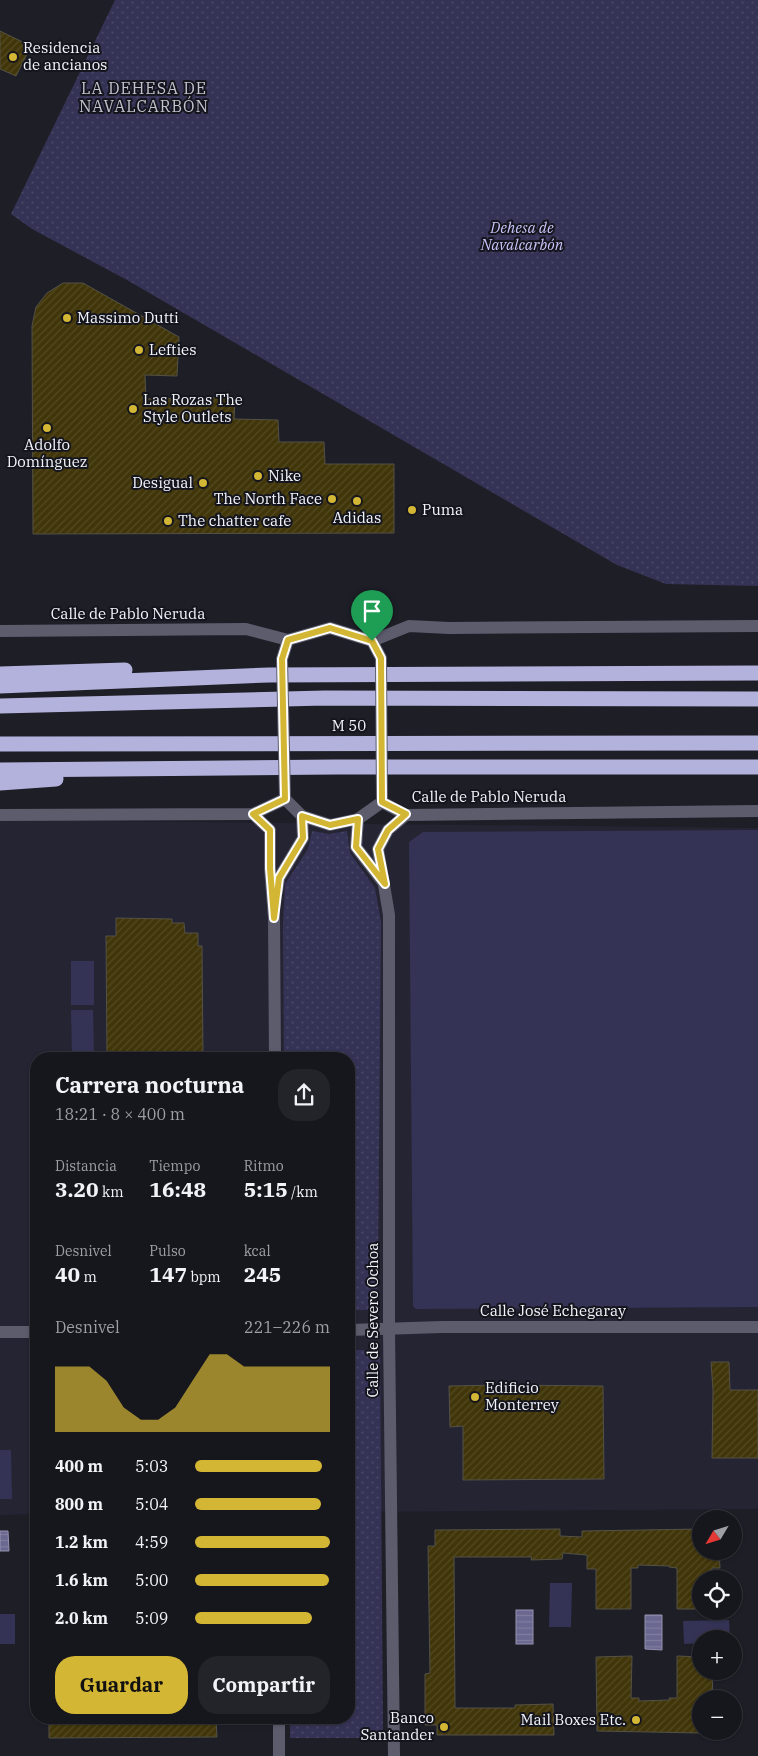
<!DOCTYPE html>
<html lang="es">
<meta charset="utf-8">
<style>
body{margin:0;font-family:"IBM Plex Serif",serif;background:#23232a;color:#f1f3f6;height:100vh;display:flex;flex-direction:column;font-size:19px;white-space:nowrap}
*{box-sizing:border-box;margin:0}
p{font-size:16px;color:#9e9fa4}
.icon{flex:none;width:28px;height:28px;fill:none;stroke:currentColor;stroke-width:2;stroke-linecap:round;stroke-linejoin:round}
.map{position:relative;flex:1;overflow:hidden}
.panel{position:absolute;left:30px;top:1052px;width:325px;height:672px;display:flex;flex-direction:column;background:#16161d;border-radius:20px;box-shadow:0 1px 4px #0004,0 0 0 1px #35353b}
.panel>*{flex:none}
.needle{width:32px;rotate:232deg}
.buttons{position:absolute;left:692px;top:1510px;display:grid;gap:10px}
.buttons a{display:grid;place-items:center;width:50px;height:50px;border-radius:50%;background:#16161d;box-shadow:0 1px 4px #0004,0 0 0 1px #35353b;font-size:25px}
.pin{position:absolute;display:grid;place-items:center;width:42px;height:42px;color:#fff;margin:-51px -21px;border-radius:50% 50% 50% 0;rotate:-45deg;box-shadow:0 0 5px #0007}
.pin .icon{rotate:45deg}
.round{display:grid;place-items:center;flex:none;width:52px;height:52px;border-radius:20px;background:#23232a}
.head{display:flex;align-items:center;justify-content:space-between;height:85px;padding:0 25px}
h1{font-size:22px;font-weight:800;line-height:38px}
.figures{display:grid;grid-template-columns:repeat(3,1fr);gap:8px;height:85px;padding:5px 25px}
.figures div{display:grid;align-content:center}
.figures b{font-size:21px;font-weight:800}
.figures small{font-size:14px;font-weight:400}
.figures p{font-size:14px}
.chart{height:140px;padding:10px 25px}
.chart p{display:flex;justify-content:space-between}
.chart svg{width:100%;height:90px;margin-top:5px;fill:#d4b635;opacity:.7}
.action{display:flex;gap:10px;margin-top:auto;padding:10px 25px}
.action a{flex:1;height:58px;border-radius:20px;background:#d4b635;color:#111;font-size:20px;font-weight:800;line-height:58px;text-align:center}
.action a+a{background:#23232a;color:#f1f3f6}
ul{padding:0 25px;list-style:none;font-size:16px}
li{display:grid;grid-template-columns:80px 60px 1fr;align-items:center;height:38px}
li i{height:12px;border-radius:6px;background:#d4b635}
.map>svg:first-child{display:block}
</style>
<div class="map">
<svg width="758" height="1756" viewBox="0 0 758 1756">
<defs>
<pattern id="park-dots" width="8" height="8" patternUnits="userSpaceOnUse" patternTransform="scale(1.25)"><rect width="8" height="8" fill="#353355"/><path d="M2 2h.1M6 6h.1" fill="none" stroke="#494766" stroke-width="1.8" stroke-linecap="round"/></pattern>
<pattern id="water-rules" width="6" height="5" patternUnits="userSpaceOnUse" patternTransform="scale(1.25)"><rect width="6" height="5" fill="#6a6890"/><path d="M0 2.5h6" fill="none" stroke="#807ea0"/></pattern>
<pattern id="building-hatch" width="6" height="6" patternUnits="userSpaceOnUse" patternTransform="scale(1.25)"><rect width="6" height="6" fill="#41360a"/><path d="M-1 1l2-2M0 6l6-6M5 7l2-2" fill="none" stroke="#544a22"/></pattern>
</defs>
<rect width="100%" height="100%" fill="#1e1e27"/>
<!-- built -->
<polygon fill="#252433" points="0,820 758,828 758,1509 349,1512 349,1059 36,1059 36,1514 0,1515"/>
<!-- grass -->
<g fill="#353355">
<polygon points="758,830 758,1307 416,1309 413,1306 409,842 423,832"/>
<rect x="71" y="961" width="23" height="44"/>
<polygon points="71,1010 93,1010 94,1056 72,1056"/>
<polygon points="0,1450 11,1450 12,1499 0,1499"/>
<polygon points="550,1583 572,1583 571,1627 549,1627"/>
<rect x="0" y="1614" width="15" height="30"/>
<polygon points="729,1620 730,1639 701,1639 701,1643 684,1644 683,1621"/>
<rect x="32" y="1646" width="4" height="43"/>
</g>
<!-- park -->
<g fill="url(#park-dots)">
<polygon points="115,0 758,0 758,586 666,584 617,565 127,280 32,229 11,214"/>
<polygon points="312,831 329,834 347,831 350,853 375,888 381,922 378,1277 376,1310 349,1310 349,1059 284,1059 283,926 285,884 308,849"/>
<polygon points="349,1350 380,1350 383,1738 290,1738 290,1719 349,1719"/>
</g>
<!-- water -->
<g fill="url(#water-rules)" stroke="#9392b0">
<polygon points="0,1531 8,1531 9,1551 0,1551"/>
<rect x="516" y="1610" width="17" height="34"/>
<polygon points="645,1615 662,1615 662,1650 645,1649"/>
</g>
<!-- building -->
<g fill="url(#building-hatch)" stroke="#545146">
<polygon points="0,31 31,46 16,76 0,69"/>
<polygon points="63,283 83,283 179,337 177,376 145,375 146,399 235,397 234,419 278,420 279,442 324,442 325,464 394,464 394,533 33,534 32,326 36,307 47,293"/>
<polygon points="116,918 172,919 172,923 184,923 185,933 198,933 198,946 202,946 203,1059 107,1059 106,936 116,936"/>
<polygon points="711,1362 729,1362 730,1390 758,1390 758,1458 712,1458 713,1390"/>
<polygon points="501,1385 603,1386 604,1479 463,1480 463,1426 450,1427 449,1386"/>
<polygon points="560,1529 560,1536 582,1537 582,1531 701,1529 701,1551 719,1551 720,1568 712,1568 712,1579 701,1579 701,1609 677,1609 677,1568 669,1567 669,1566 638,1565 638,1568 631,1568 631,1609 596,1609 596,1569 587,1569 587,1555 563,1553 562,1559 531,1560 532,1557 454,1557 455,1708 515,1708 515,1705 553,1704 554,1735 437,1735 437,1725 425,1725 425,1674 430,1673 428,1546 435,1546 435,1530"/>
<polygon points="632,1656 631,1698 639,1698 639,1701 670,1700 669,1698 677,1698 677,1656 701,1657 701,1671 712,1671 713,1699 701,1699 701,1733 597,1731 596,1657"/>
<polygon points="49,1719 216,1719 217,1737 49,1738"/>
</g>
<g fill="none" stroke-linecap="round" stroke-linejoin="round">
<!-- minor -->
<g stroke="#5c5c6d" stroke-width="12">
<polyline points="0,631 246,629 288,640 330,628 372,641 409,626 449,628 758,626"/>
<polyline points="253,814 270,830 270,868 274,918 275,1059"/>
<polyline points="0,815 253,814 285,799 302,816 330,825 358,819 382,802 406,815 758,811"/>
<polyline points="358,819 356,847 383,882"/>
<polyline points="277,891 279,878 303,838 302,816"/>
<polyline points="349,1330 442,1327 758,1327"/>
<polyline points="0,1332 36,1332"/>
<polyline points="279,1719 279,1756"/>
<polyline points="394,1756 389,1330 389,915 378,849 388,830 406,815"/>
</g>
<!-- highway -->
<g stroke="#b3b2dd" stroke-width="15">
<polyline points="0,674 125,670"/>
<polyline points="0,686 269,675 758,673"/>
<polyline points="0,706 325,698 758,699"/>
<polyline points="0,744 758,743"/>
<polyline points="0,770 336,767 758,767"/>
<polyline points="0,783 56,779"/>
</g>
<!-- minor-bridge -->
<g stroke="#5c5c6d" stroke-width="12">
<polyline points="372,641 381,658 382,802"/>
<polyline points="285,799 282,659 288,640"/>
</g>
</g>
<g fill="none" stroke-linecap="round" stroke-linejoin="round">
<!-- route casing -->
<g stroke="#fff" stroke-width="10">
<polygon id="route" points="330,628 372,641 381,658 382,802 406,814 388,830 378,849 385,884 356,847 358,819 330,825 302,816 303,838 279,878 274,918 270,868 270,830 253,814 285,799 282,659 288,640"/>
</g>
<!-- route -->
<use href="#route" stroke="#d4b635" stroke-width="6"/>
</g>
<!-- markers -->
<g fill="#d4b635" stroke="#15151e" stroke-width="2">
<circle cx="13" cy="57" r="5"/>
<circle cx="67" cy="318" r="5"/>
<circle cx="139" cy="350" r="5"/>
<circle cx="133" cy="409" r="5"/>
<circle cx="47" cy="428" r="5"/>
<circle cx="258" cy="476" r="5"/>
<circle cx="203" cy="483" r="5"/>
<circle cx="332" cy="499" r="5"/>
<circle cx="357" cy="501" r="5"/>
<circle cx="412" cy="510" r="5"/>
<circle cx="168" cy="521" r="5"/>
<circle cx="475" cy="1397" r="5"/>
<circle cx="636" cy="1720" r="5"/>
<circle cx="444" cy="1727" r="5"/>
</g>
<g text-anchor="middle" stroke-width="4" stroke-linejoin="round" paint-order="stroke">
<!-- poi labels -->
<g font-size="15" fill="#f4f4fb" stroke="#15151e" text-anchor="start">
<text x="23" y="53">Residencia<tspan x="23" dy="17">de ancianos</tspan></text>
<text x="77" y="323">Massimo Dutti</text>
<text x="149" y="355">Lefties</text>
<text x="143" y="405">Las Rozas The<tspan x="143" dy="17">Style Outlets</tspan></text>
<text x="47" y="450" text-anchor="middle">Adolfo<tspan x="47" dy="17">Domínguez</tspan></text>
<text x="268" y="481">Nike</text>
<text x="193" y="488" text-anchor="end">Desigual</text>
<text x="322" y="504" text-anchor="end">The North Face</text>
<text x="422" y="515">Puma</text>
<text x="357" y="523" text-anchor="middle">Adidas</text>
<text x="178" y="526">The chatter cafe</text>
<text x="485" y="1393">Edificio<tspan x="485" dy="17">Monterrey</tspan></text>
<text x="434" y="1723" text-anchor="end">Banco<tspan x="434" dy="17">Santander</tspan></text>
<text x="626" y="1725" text-anchor="end">Mail Boxes Etc.</text>
</g>
<!-- park labels -->
<g font-size="15" font-style="italic" fill="#c5c4f8" stroke="#15151e">
<text x="522" y="233">Dehesa de<tspan x="522" dy="17">Navalcarbón</tspan></text>
</g>
<!-- street labels -->
<g font-size="15" fill="#f4f4fb" stroke="#15151e">
<text x="128" y="619">Calle de Pablo Neruda</text>
<text x="349" y="731">M 50</text>
<text x="489" y="802">Calle de Pablo Neruda</text>
<text x="553" y="1316">Calle José Echegaray</text>
<text transform="translate(373 1320) rotate(-90)" y="5">Calle de Severo Ochoa</text>
</g>
<!-- neighbourhood labels -->
<g font-size="16" letter-spacing="1" fill="#c2c2cf" stroke="#15151e">
<text x="144" y="94">LA DEHESA DE<tspan x="144" dy="18">NAVALCARBÓN</tspan></text>
</g>
</g>
</svg>
<div class="buttons">
<a><svg class="needle" viewBox="-14 -14 28 28"><path d="M0-13l5 13h-10z" fill="#e53935"/><path d="M0 13l5-13h-10z" fill="#9e9fa4"/></svg></a>
<a><svg class="icon" aria-label="locate" viewBox="0 0 24 24"><circle cx="12" cy="12" r="6"/><path d="M12 2v4M12 18v4M2 12h4M18 12h4"/></svg></a>
<a>+</a>
<a>−</a>
</div>
<div class="pin" style="left:372px;top:641px;background:#1e9e55"><svg class="icon" aria-label="arrive" viewBox="0 0 24 24"><path d="M6 21V4h12l-3 4 3 4H6"/></svg></div>
<section class="panel">
<div class="head"><div><h1>Carrera nocturna</h1><p>18:21 · 8 × 400 m</p></div><a class="round"><svg class="icon" aria-label="share" viewBox="0 0 24 24"><path d="M12 15V3M7 8l5-5 5 5M5 13v7h14v-7"/></svg></a></div>
<div class="figures">
<div><p>Distancia</p><b>3.20<small> km</small></b></div>
<div><p>Tiempo</p><b>16:48</b></div>
<div><p>Ritmo</p><b>5:15<small> /km</small></b></div>
</div>
<div class="figures">
<div><p>Desnivel</p><b>40<small> m</small></b></div>
<div><p>Pulso</p><b>147<small> bpm</small></b></div>
<div><p>kcal</p><b>245</b></div>
</div>
<div class="chart"><p><span>Desnivel</span>221–226 m</p>
<svg viewBox="0 0 160 44" preserveAspectRatio="none"><path d="M0 44V12L10 12L20 12L30 19L40 32L50 38L60 38L70 32L80 19L90 6L100 6L110 12L120 12L130 12L140 12L150 12L160 12V44z"/></svg>
</div>
<ul>
<li><b>400 m</b>5:03<i style="width:94%"></i></li>
<li><b>800 m</b>5:04<i style="width:93%"></i></li>
<li><b>1.2 km</b>4:59<i style="width:100%"></i></li>
<li><b>1.6 km</b>5:00<i style="width:99%"></i></li>
<li><b>2.0 km</b>5:09<i style="width:87%"></i></li>
</ul>
<div class="action"><a>Guardar</a><a>Compartir</a></div>
</section>
</div>
